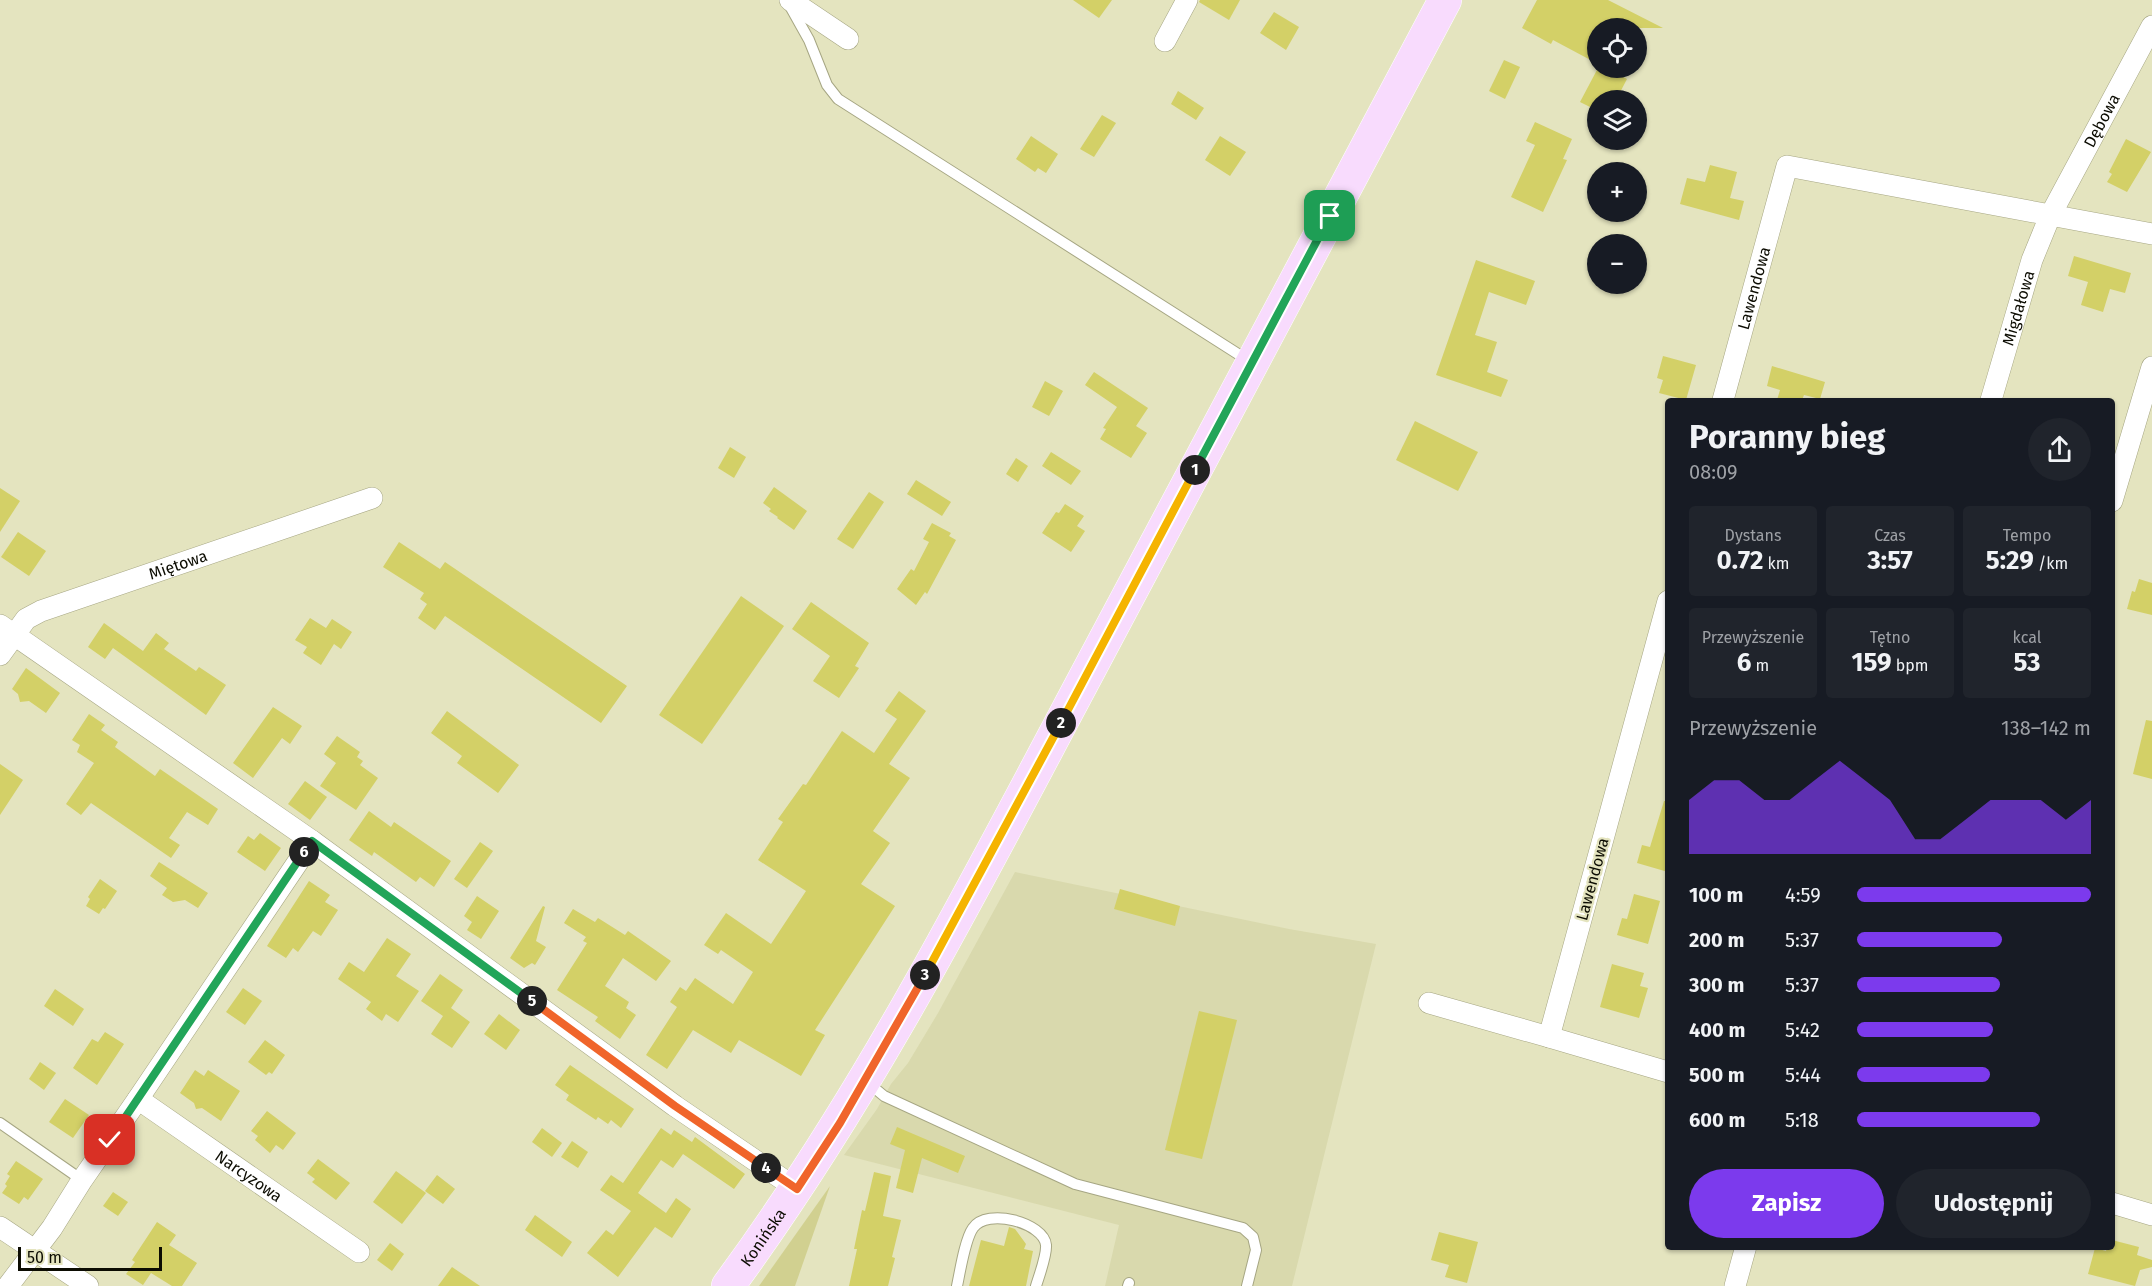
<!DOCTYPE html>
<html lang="pl">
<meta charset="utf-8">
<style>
body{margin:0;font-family:"Fira Sans",sans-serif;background:#20242c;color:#f1f3f6;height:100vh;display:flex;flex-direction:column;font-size:22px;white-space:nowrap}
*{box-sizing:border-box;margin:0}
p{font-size:20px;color:#9ea1a6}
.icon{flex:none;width:33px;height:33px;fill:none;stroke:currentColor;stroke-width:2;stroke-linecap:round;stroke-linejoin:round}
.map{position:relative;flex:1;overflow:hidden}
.drawer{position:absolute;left:1665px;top:398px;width:450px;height:852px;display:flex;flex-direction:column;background:#171b24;border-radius:6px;box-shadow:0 2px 4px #0004}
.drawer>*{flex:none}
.buttons{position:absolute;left:1587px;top:18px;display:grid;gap:12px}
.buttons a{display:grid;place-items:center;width:60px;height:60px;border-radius:50%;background:#171b24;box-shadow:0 2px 4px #0004;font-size:30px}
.scale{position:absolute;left:18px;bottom:15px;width:144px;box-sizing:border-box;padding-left:6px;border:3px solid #0c0c02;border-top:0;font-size:16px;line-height:21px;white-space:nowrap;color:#0c0c02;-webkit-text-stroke:4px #e4e4bf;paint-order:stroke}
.pin{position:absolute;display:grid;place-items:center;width:51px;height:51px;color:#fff;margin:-26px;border-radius:12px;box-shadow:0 3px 9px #0006}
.km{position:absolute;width:30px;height:30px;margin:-15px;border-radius:50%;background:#222;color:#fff;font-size:16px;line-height:30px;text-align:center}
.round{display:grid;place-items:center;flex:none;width:63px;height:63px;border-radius:32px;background:#20242c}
.headline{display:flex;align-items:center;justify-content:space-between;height:102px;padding:0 24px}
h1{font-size:33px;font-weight:700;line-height:45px}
.metrics{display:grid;grid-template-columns:repeat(3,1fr);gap:9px;height:102px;padding:6px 24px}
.metrics div{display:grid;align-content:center;border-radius:6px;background:#20242c;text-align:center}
.metrics b{font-size:26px;font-weight:700}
.metrics small{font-size:16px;font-weight:400}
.metrics p{font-size:16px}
.chart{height:168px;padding:12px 24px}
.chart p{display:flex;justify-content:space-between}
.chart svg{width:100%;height:108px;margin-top:6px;fill:#7c3aed;opacity:.7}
.primary-button{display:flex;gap:12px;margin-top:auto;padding:12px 24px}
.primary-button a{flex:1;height:69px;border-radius:36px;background:#7c3aed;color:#fff;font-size:24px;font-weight:700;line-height:69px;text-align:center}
.primary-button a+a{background:#20242c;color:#f1f3f6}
ul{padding:0 24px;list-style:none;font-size:20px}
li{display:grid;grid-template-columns:96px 72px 1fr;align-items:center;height:45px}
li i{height:15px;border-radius:8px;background:#7c3aed}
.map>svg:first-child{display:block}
</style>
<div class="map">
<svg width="2152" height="1286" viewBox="0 0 2152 1286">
<rect width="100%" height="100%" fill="#e4e4bf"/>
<!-- built -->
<polygon fill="#d9d9ad" points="1015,872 1289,929 1376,944 1292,1286 1105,1286 1119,1225 844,1155 877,1109 891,1084 908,1063 938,1013"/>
<!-- green -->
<polygon fill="#d1d090" points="830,1186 795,1286 759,1286"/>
<!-- building -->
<g fill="#d3d067">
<polygon points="1073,0 1112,0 1099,18"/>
<polygon points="1200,0 1240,0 1229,20 1199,2"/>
<polygon points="1537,0 1608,0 1663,28 1598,28 1598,64 1553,40 1551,44 1522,28"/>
<polygon points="1274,12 1299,27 1286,50 1260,33"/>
<polygon points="1504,60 1520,67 1505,99 1489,91"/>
<polygon points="1598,68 1624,68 1620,75 1627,79 1616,100 1598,100 1598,111 1580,102"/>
<polygon points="1178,91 1204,108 1196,120 1171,104"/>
<polygon points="1102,115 1116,123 1094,157 1080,149"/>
<polygon points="1535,122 1572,139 1563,159 1567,160 1543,212 1511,197 1535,145 1526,141"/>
<polygon points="1031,136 1058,154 1046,173 1038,168 1035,172 1016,159"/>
<polygon points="1220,136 1246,152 1230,176 1205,160"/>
<polygon points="2126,139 2151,152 2127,192 2107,182 2112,174 2109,172"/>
<polygon points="1710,165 1737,172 1730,198 1744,201 1739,220 1680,204 1687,178 1705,182"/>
<polygon points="2074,256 2131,273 2125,293 2110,289 2103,312 2081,305 2088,282 2068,276"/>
<polygon points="1476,260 1535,281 1526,305 1489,292 1475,335 1497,342 1487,372 1508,380 1501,397 1436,375"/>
<polygon points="1663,356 1696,365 1686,400 1659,393 1663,380 1657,378"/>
<polygon points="1772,366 1825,382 1820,399 1804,395 1802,400 1777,400 1780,390 1767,386"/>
<polygon points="1094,372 1148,408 1136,426 1147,433 1131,458 1100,439 1106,429 1103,428 1117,407 1085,385"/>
<polygon points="1045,381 1063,391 1049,416 1032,407"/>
<polygon points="1415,421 1478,452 1458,491 1396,460"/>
<polygon points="730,447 746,457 734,478 718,468"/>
<polygon points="1051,452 1081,471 1071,485 1042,466"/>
<polygon points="1016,458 1028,466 1018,482 1006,474"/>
<polygon points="916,480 951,502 942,516 907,494"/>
<polygon points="774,487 807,511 794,530 777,518 778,517 769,511 771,509 763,503"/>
<polygon points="0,488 20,501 0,532"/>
<polygon points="869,492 884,502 853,549 837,539"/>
<polygon points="1065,504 1084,516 1077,526 1085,531 1071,552 1042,533 1056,512 1059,513"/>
<polygon points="932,523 951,533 949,536 956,540 927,594 925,592 916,605 897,589 911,569 914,571 929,542 923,539"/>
<polygon points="18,532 46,551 29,576 1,557"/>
<polygon points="399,542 440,569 445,562 627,686 601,723 445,616 435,630 418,618 427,604 420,599 424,593 383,567"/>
<polygon points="2139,579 2152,583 2152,615 2127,609 2132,591 2135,592"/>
<polygon points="741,596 784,626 702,744 659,715"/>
<polygon points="811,602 869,643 855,666 859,668 839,698 813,681 830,656 792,629"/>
<polygon points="310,618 326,628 332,619 352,632 341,649 334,644 321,665 303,653 307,647 295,640"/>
<polygon points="104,623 143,651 156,633 169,643 164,649 196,671 199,667 226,685 206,715 113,648 105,659 88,647"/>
<polygon points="26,668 60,693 46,713 29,701 20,702 18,694 12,689"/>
<polygon points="899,691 926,711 889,764 910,778 873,831 890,843 861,884 895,906 815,1030 825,1035 801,1076 739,1040 731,1053 693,1030 667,1069 646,1055 677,1007 670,1002 680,987 686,991 695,978 733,1004 753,972 721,950 718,954 704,945 726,913 771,944 806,891 758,860 783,822 778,819 803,784 806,785 842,731 874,753 897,719 885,711"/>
<polygon points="273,707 302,726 290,744 282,738 253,778 233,763"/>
<polygon points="447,711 519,765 498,793 457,763 462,756 431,733"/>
<polygon points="89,714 105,725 101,730 118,742 115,747 155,776 160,769 218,809 208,825 187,812 169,838 180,845 171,858 91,803 81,815 66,804 94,763 77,752 80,745 72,740"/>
<polygon points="2146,720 2152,721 2152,779 2133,774"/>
<polygon points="337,736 360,752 357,757 363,761 360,765 378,778 356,810 320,786 336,763 324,754"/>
<polygon points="0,764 23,780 0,815"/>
<polygon points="305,781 327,797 310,820 288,804"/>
<polygon points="1664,801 1668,801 1668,872 1637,863 1642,845 1650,847"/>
<polygon points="369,811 391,827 394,822 451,861 434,887 420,877 416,882 374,852 372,856 349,840"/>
<polygon points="260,833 281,848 265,871 237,852 248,836 254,840"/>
<polygon points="480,842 493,851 467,888 454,879"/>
<polygon points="159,862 208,893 198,908 185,900 173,902 162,895 167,888 150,876"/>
<polygon points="100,879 117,891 105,909 103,908 99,914 86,906 90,899 88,897"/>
<polygon points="309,881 330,895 325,902 338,910 321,936 313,931 298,952 293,948 286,958 267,946"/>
<polygon points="1120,889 1180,906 1175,926 1114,909"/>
<polygon points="1634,894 1660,901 1648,944 1617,935 1622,918 1627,919"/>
<polygon points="477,896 499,911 481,939 467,930 472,922 464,916"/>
<polygon points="543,906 545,907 536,941 546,947 535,965 532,963 524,968 510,958"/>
<polygon points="573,909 595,922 598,918 625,935 628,931 671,961 656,981 623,958 605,986 629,1002 626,1008 636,1015 620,1039 595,1021 598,1017 557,990 587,943 583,941 586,937 564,923"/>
<polygon points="387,938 411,954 396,976 419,991 398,1022 386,1014 382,1021 366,1009 371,1002 338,979 349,962 364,972"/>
<polygon points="1612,964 1644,973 1640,986 1648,988 1639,1018 1600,1007"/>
<polygon points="440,974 463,990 451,1008 470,1022 452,1048 431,1034 443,1016 421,1001"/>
<polygon points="243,988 262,1001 245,1025 226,1012"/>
<polygon points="55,989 84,1009 73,1026 44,1006"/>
<polygon points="1199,1011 1237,1020 1202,1159 1165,1150"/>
<polygon points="499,1014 520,1030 506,1050 484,1034"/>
<polygon points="105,1032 124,1044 97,1085 73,1068 92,1039 98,1042"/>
<polygon points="265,1040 285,1055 272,1074 269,1072 266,1075 248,1062"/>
<polygon points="40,1062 56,1073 44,1090 29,1079"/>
<polygon points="570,1065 634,1109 621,1128 611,1120 608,1124 598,1117 596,1120 566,1100 569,1095 555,1085"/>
<polygon points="195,1070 204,1076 208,1070 240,1091 221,1121 202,1108 196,1109 194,1103 180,1093"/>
<polygon points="65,1099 89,1115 73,1138 49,1122"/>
<polygon points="267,1111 296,1133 283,1150 276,1145 270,1153 255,1140 258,1136 251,1131"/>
<polygon points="897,1127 965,1156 958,1173 922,1158 913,1193 896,1188 905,1150 890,1144"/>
<polygon points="542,1128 562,1143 552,1157 532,1142"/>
<polygon points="661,1128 671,1135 674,1130 692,1142 695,1137 745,1174 734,1189 683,1154 673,1168 661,1160 638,1193 666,1213 676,1198 691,1209 672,1238 655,1227 618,1277 587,1253 606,1230 613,1235 631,1211 600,1190 611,1175 623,1183"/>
<polygon points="572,1141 588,1152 578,1168 561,1157"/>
<polygon points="318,1159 350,1183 336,1200 312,1182 315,1179 307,1173"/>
<polygon points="16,1161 43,1179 28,1200 24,1197 19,1204 2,1193 7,1186 5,1184 10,1176 7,1174"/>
<polygon points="396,1171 426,1193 402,1224 373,1202"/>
<polygon points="874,1172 891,1176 883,1216 901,1220 892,1257 895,1258 888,1286 849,1286 857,1249 854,1249 862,1210 865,1211"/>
<polygon points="437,1175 455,1189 443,1204 425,1191"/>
<polygon points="113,1192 128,1202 118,1216 103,1206"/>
<polygon points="535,1215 572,1242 562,1257 525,1230"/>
<polygon points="157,1222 176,1235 169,1245 197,1263 182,1286 172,1286 151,1273 143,1285 126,1274 135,1262 132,1260"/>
<polygon points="1009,1227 1015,1229 1026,1244 1024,1249 1033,1251 1026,1286 969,1286 981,1240 1004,1246"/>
<polygon points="1439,1232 1478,1242 1467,1283 1445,1277 1449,1265 1431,1260"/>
<polygon points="2112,1240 2139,1247 2137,1255 2152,1260 2152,1267 2140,1270 2135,1286 2088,1274 2095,1248 2106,1251 2107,1246 2112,1246"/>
<polygon points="390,1243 404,1254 392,1271 377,1260"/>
<polygon points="452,1267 480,1286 438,1286"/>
</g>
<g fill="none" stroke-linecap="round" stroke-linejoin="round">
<!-- lane casing -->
<g stroke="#a6a683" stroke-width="12">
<g id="lane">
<polyline points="790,6 809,40 827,85 838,99 1249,361"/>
<polyline points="866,1081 884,1096 1075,1184 1243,1228 1253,1237 1256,1250 1247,1286"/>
<polyline points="0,1123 82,1180"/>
<path d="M957,1286C960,1272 965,1239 973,1228C987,1207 1044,1223 1046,1245C1047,1255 1039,1276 1036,1286"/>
<polyline points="1128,1286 1129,1283"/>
</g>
</g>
<!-- street casing -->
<g stroke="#a6a683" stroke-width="22">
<g id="street">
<polyline points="790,0 848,39"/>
<polyline points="1165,41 1187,0"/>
<path id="s1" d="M1723,400L1787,166L2152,234"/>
<path id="s2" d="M1991,400L2032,260L2050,216L2152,26"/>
<polyline points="2112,501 2152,367"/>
<polyline points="1668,601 1549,1037 1668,1072"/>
<polyline points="0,625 312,841 675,1106 797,1189"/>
<path id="s3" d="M0,655L26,619L41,611L372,498"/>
<polyline points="1429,1003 1549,1037"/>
<path id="s4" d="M138,1099L359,1252"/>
<polyline points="2112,1203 2152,1215"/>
<polyline points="0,1227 88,1286"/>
<polyline points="8,1286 52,1228 82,1180 138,1099 312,841"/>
<polyline points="1735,1286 1746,1246"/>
</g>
</g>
<!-- primary casing -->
<g stroke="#fff" stroke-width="34">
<g id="primary">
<path id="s5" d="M728,1286C866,1099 971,892 1080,687C1202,458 1324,229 1445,0"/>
</g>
</g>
<!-- lane -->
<use href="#lane" stroke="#fff" stroke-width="10"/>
<!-- street -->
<use href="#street" stroke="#fff" stroke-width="21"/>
<!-- primary -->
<use href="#primary" stroke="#f8dbfd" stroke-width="33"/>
</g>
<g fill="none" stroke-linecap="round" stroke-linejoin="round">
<!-- split-1 casing -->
<g stroke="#fff" stroke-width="12">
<polyline id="split-1" points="1195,470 1330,216"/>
</g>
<!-- split-2 casing -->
<g stroke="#fff" stroke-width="12">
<polyline id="split-2" points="1061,723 1195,470"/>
</g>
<!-- split-3 casing -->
<g stroke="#fff" stroke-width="12">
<polyline id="split-3" points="925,975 1061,723"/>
</g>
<!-- split-4 casing -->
<g stroke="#fff" stroke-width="12">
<polyline id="split-4" points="766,1168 797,1189 840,1123 925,975"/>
</g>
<!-- split-5 casing -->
<g stroke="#fff" stroke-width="12">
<polyline id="split-5" points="532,1001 675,1106 766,1168"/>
</g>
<!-- split-6 casing -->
<g stroke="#fff" stroke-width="12">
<polyline id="split-6" points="304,852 312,841 532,1001"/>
</g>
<!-- split-7 casing -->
<g stroke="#fff" stroke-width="12">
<polyline id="split-7" points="110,1140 304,852"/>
</g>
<!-- split-1 -->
<use href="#split-1" stroke="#22a559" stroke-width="8"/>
<!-- split-2 -->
<use href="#split-2" stroke="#f5b400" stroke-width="8"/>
<!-- split-3 -->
<use href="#split-3" stroke="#f5b400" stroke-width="8"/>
<!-- split-4 -->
<use href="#split-4" stroke="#f0652b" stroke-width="8"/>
<!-- split-5 -->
<use href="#split-5" stroke="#f0652b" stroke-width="8"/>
<!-- split-6 -->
<use href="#split-6" stroke="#22a559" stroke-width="8"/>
<!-- split-7 -->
<use href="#split-7" stroke="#22a559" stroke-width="8"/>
</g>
<g text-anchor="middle" stroke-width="4.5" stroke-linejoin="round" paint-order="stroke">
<!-- street labels -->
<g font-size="16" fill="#0c0c02" stroke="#e4e4bf">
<text dy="6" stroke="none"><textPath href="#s2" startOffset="302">Dębowa</textPath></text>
<text dy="6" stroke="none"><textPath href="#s1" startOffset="116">Lawendowa</textPath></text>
<text dy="6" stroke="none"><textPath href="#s2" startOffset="96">Migdałowa</textPath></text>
<text dy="6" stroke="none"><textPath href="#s3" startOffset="206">Miętowa</textPath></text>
<text transform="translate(1592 879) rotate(-75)" y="6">Lawendowa</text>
<text dy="6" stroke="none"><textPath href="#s4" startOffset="135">Narcyzowa</textPath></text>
<text dy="6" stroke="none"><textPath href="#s5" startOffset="60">Konińska</textPath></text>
</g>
</g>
</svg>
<div class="buttons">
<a><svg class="icon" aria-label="locate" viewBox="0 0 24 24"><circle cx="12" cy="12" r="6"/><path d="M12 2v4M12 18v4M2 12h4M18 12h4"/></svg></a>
<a><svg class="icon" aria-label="layers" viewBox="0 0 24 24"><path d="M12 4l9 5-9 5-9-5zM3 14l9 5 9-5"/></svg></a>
<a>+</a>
<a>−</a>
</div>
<div class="scale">50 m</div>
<div class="pin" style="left:1330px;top:216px;background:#1e9e55"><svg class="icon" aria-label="arrive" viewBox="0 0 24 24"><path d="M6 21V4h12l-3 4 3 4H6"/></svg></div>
<div class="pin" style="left:110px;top:1140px;background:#d93025"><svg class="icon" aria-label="check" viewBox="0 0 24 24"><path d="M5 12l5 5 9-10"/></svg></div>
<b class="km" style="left:1195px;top:470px">1</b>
<b class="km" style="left:1061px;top:723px">2</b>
<b class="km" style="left:925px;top:975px">3</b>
<b class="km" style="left:766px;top:1168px">4</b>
<b class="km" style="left:532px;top:1001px">5</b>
<b class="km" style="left:304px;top:852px">6</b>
<section class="drawer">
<div class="headline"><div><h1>Poranny bieg</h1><p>08:09</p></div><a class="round"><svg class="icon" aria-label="share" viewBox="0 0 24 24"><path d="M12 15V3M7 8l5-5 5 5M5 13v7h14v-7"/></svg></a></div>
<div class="metrics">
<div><p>Dystans</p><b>0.72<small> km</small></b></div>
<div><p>Czas</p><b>3:57</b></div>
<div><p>Tempo</p><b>5:29<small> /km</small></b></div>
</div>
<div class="metrics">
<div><p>Przewyższenie</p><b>6<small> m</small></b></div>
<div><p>Tętno</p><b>159<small> bpm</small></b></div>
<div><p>kcal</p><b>53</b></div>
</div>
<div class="chart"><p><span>Przewyższenie</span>138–142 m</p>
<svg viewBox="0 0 160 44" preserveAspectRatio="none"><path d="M0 44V22L10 14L20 14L30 22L40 22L50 14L60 6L70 14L80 22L90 38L100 38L110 30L120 22L130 22L140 22L150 30L160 22V44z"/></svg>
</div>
<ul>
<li><b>100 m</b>4:59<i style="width:100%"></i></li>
<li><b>200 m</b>5:37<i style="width:62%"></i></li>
<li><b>300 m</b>5:37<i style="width:61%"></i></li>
<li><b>400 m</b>5:42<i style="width:58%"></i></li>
<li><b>500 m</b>5:44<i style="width:57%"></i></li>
<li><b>600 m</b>5:18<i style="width:78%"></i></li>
</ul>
<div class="primary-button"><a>Zapisz</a><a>Udostępnij</a></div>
</section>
</div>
